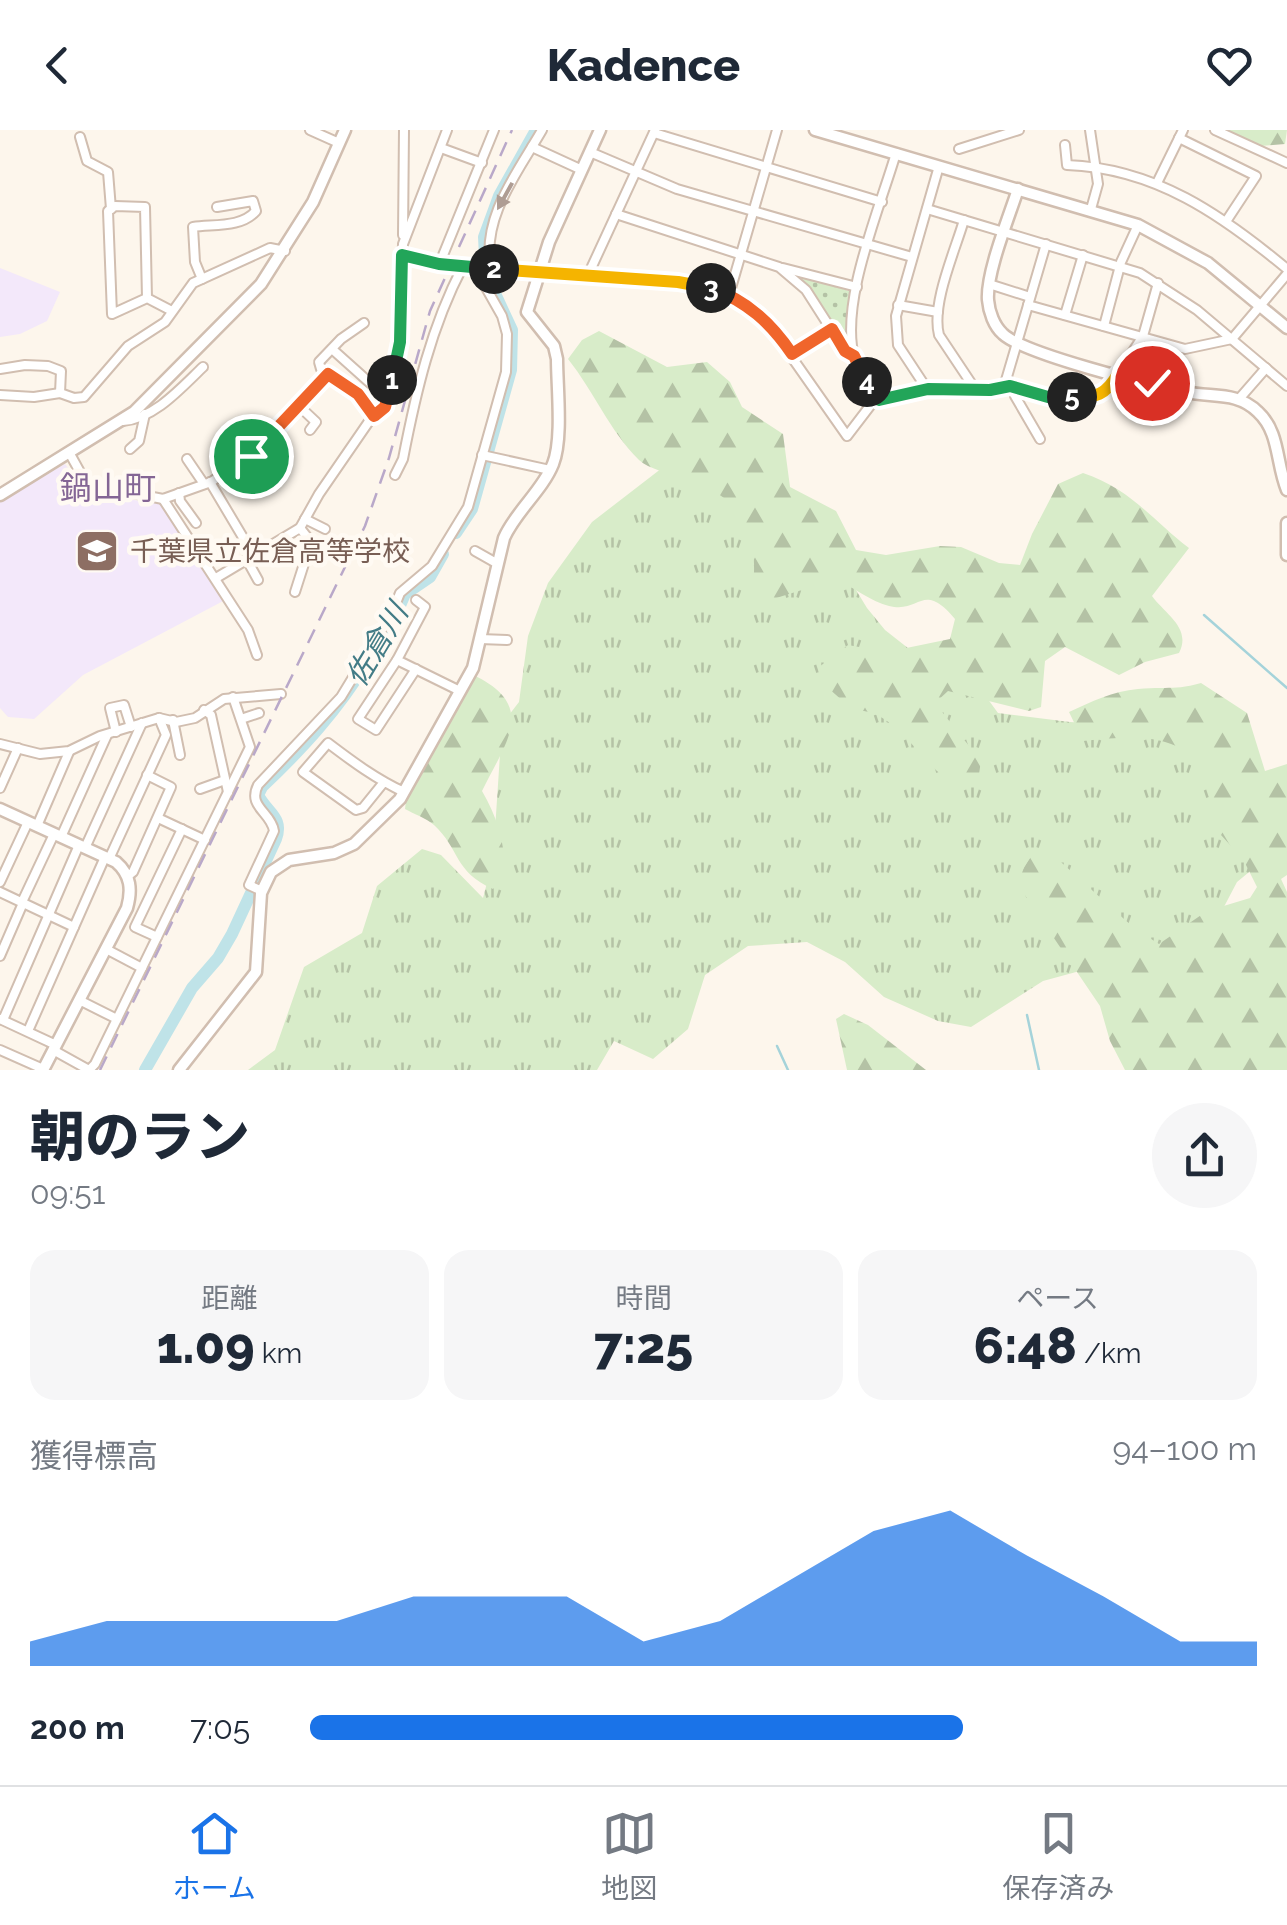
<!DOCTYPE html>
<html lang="ja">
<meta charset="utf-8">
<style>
body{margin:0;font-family:Raleway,"Noto Sans JP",sans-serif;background:#f6f6f7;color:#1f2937;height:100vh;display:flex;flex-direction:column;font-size:38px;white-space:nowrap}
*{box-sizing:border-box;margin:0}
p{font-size:32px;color:#747a83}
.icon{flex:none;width:55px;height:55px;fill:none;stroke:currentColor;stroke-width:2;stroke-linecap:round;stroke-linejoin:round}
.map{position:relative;height:940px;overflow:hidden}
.drawer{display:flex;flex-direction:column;background:#fff;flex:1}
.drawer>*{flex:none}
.pin{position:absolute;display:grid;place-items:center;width:85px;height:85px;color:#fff;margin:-42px;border:5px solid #fff;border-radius:50%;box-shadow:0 2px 10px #0007}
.km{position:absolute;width:50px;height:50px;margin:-25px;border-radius:50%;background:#222;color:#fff;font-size:28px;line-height:50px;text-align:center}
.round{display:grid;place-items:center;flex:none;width:105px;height:105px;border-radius:52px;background:#f6f6f7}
.head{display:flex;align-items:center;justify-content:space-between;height:170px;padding:0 30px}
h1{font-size:55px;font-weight:800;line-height:75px}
.figures{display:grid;grid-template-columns:repeat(3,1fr);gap:15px;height:170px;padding:10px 30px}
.figures div{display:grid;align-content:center;border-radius:25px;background:#f6f6f7;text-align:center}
.figures b{font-size:50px;font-weight:800}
.figures small{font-size:28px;font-weight:400}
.figures p{font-size:28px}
.chart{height:280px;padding:20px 30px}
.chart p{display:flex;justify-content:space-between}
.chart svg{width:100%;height:180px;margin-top:10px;fill:#1a73e8;opacity:.7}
ul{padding:0 30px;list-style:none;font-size:32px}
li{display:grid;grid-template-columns:160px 120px 1fr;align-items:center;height:75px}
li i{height:25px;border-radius:12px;background:#1a73e8}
header{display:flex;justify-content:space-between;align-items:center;height:130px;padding:0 30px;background:#fff;font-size:45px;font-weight:800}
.dock{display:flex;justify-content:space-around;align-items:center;height:140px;border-top:2px solid #e0e1e3;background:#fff;font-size:28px;color:#747a83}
.dock a{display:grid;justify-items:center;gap:5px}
.dock .active{color:#1a73e8}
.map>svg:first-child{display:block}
</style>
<header><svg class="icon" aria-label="back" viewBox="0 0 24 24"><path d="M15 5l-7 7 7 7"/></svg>Kadence<svg class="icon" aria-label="heart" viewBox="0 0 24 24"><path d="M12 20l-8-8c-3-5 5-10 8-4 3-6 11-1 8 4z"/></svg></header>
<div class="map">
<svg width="1287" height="940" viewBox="0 0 1287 940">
<defs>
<pattern id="grass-tufts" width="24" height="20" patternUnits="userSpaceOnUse" patternTransform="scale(2.5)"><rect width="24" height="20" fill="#d8ecc9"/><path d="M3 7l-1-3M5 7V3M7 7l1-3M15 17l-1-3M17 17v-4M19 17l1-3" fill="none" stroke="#b4c2a5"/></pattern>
<pattern id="forest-firs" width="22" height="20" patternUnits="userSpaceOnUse" patternTransform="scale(2.5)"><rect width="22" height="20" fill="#d8ecc9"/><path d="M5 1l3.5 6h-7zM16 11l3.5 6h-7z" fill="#b4c2a5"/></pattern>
<pattern id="park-dots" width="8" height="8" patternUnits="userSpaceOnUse" patternTransform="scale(2.5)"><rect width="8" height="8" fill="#d8ecc9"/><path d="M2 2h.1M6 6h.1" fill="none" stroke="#b4c2a5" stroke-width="1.8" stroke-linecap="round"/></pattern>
</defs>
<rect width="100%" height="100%" fill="#fdf6ec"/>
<!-- education -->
<g fill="#f3e8fa">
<polygon points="0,138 60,162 47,191 20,204 0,207"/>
<polygon points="65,334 88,365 160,373 227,469 83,545 34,589 8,587 0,578 0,371"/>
</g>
<!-- grass -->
<polygon fill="url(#grass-tufts)" points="675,328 842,437 867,478 885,500 927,533 979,557 998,583 1070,592 1137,596 1197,608 1287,711 1237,752 1216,792 1135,826 1043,851 971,897 938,891 884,867 845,832 807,812 748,816 705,845 688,899 653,929 614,911 597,940 248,940 275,920 304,837 362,803 377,756 422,719 441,725 483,768 493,730 502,594 519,572 528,506 548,453 592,392"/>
<!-- forest -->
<g fill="url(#forest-firs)">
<polygon points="1210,0 1287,0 1285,14 1250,17"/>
<path d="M599,201L667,237L707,232L730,252L742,277L783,304L790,357L836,381L856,420L886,425L940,416L961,417L999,433L1020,435L1032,404L1058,354L1083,343C1131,359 1151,389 1189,418L1152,466C1165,484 1192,498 1179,523L1145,532L1119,545L1065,517L1045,531L1041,577L1029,581L948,561L935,573L981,631L979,644L968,652C958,649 944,648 937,641C913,619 891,579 853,580L818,549L819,537L848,515L887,522L950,509L955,489C922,450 921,484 889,476C872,472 852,457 837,449L773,469L753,457C759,395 741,368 682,347C668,343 649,339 639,330C609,300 595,263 568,229L582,210Z"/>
<path d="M469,543C539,574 507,610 482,661C498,689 506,714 504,747L493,759C454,742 460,719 434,695C426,688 414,684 405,679L408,654Z"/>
<path d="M1201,553L1247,583L1265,641L1287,634V745L1281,749L1287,762V940H1125L1110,911L1100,876L1018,755L1024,737L1035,721L1052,724L1134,798L1159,814L1207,781L1250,768L1257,757L1243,729L1221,705L1209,664L1204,631C1160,602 1133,606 1083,611L1069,582C1091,572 1113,561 1138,559C1164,556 1173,561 1201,553Z"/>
<polygon points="844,884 868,895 926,940 847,940 836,889"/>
</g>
<!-- park -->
<polygon fill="url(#park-dots)" points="794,143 852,162 847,195 849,218"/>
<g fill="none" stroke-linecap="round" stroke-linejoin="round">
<!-- stream -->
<g stroke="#a5d3da" stroke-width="2.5">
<polyline points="1204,485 1287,558"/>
<polyline points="1027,885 1039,940"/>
<polyline points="777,916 788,940"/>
</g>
<!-- river -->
<g stroke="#bfe3e8" stroke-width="12">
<polyline points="456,403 472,379 511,240 512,200 486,144 484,107 499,66 536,0"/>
<polyline points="382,506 396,485 405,464 430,447 443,424"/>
<path d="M145,940L192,858L218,828L232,804L276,709C284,687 267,683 258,665L262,657C303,618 338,580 367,532"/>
</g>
<!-- minor casing -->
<g stroke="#d1beb0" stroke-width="12">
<g id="minor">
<polyline points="310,0 339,13"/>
<polyline points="1090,0 1098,54 1091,79"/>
<polyline points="1215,0 1287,33"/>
<polyline points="654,3 882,72"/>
<polyline points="80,7 87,31 108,42 111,79"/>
<polyline points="1179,8 1256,46 1227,90"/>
<path d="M1065,15L1067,35C1155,38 1222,85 1287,139"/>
<polyline points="532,17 582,40"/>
<polyline points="441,18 482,33"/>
<polyline points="959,19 1019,0"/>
<polyline points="590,22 677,59 912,127"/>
<polyline points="1157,53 1183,0"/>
<polyline points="927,79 1140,143 1197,180 1287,256"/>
<polyline points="616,84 779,137 806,160 845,221 854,226"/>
<path d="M964,90C955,121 931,174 939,205L975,259"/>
<polyline points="403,105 404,0"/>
<path d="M402,125L439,135L678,152C712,157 738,169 765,189L847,306L873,272L927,259L990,260L1009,256L1048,267H1100L1107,261L1143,206L1158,153"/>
<polyline points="439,135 494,0"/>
<polyline points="783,138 857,157"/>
<path d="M491,139C481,87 518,42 542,0"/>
<polyline points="588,145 655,0"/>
<path d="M202,149L195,132L193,97C214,94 241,98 256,81L253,71L217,77"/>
<polyline points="989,154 1030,167"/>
<polyline points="729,165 777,0"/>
<polyline points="147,168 145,77 115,76 108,81 112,184 147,168 172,181"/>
<polyline points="898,175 938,182"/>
<polyline points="1028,175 1185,219 1232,209 1287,144"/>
<polyline points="1065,185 1083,125"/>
<polyline points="364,193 341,209 319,232 321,239 352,259 374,286"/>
<polyline points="1104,196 1121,132 1138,95"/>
<polyline points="332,219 370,253"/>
<polyline points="792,224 832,199"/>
<polyline points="0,239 25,235 48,236 61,241 60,263 74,268 84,267 128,216 165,192 193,153 270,118 285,121"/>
<polyline points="1004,257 1046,114"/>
<polyline points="1017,258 1015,266 1040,309"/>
<polyline points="927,259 898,215 896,186 939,36"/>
<polyline points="0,265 34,267 60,263"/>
<polyline points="1239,269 1266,238"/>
<path d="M879,270C870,257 860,245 855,230C838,175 880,78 896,23"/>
<polyline points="299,276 316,292 310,300"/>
<path d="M123,291C154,289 181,258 203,237"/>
<polyline points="130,319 139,311 145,284"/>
<polyline points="70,324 91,362 112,359 163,369 211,352 260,319 328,244"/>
<polyline points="482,325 550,340"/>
<polyline points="187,329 204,354"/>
<path d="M395,345L403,329C416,262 431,197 463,136"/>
<polyline points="210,352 254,426"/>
<polyline points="179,363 180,371 196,393"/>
<polyline points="163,369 248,500 257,525"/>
<polyline points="305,389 325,399"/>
<polyline points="475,421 498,434"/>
<polyline points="247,430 258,450"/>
<polyline points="216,448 300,398 319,364 372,287 385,277 400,212 403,114 447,0"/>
<polyline points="295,462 311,412 300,398"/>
<polyline points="416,470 425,477 397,530 460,561"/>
<polyline points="480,509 507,510"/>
<polyline points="397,530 358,589 376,600 416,539"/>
<polyline points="204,580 211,585 228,662"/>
<polyline points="241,589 259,583"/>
<polyline points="173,590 180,625"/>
<polyline points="116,602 110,578 124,575 131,597"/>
<polyline points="0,614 40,624 69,621 100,606 159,588 176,592 195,588 224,569 281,564"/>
<path d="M384,652L363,678L356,680L303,642L328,613C353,632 376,649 404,662"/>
<polyline points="0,658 18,618"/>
<polyline points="200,659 225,650"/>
<polyline points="158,688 205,710"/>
<polyline points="37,696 69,622"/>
<polyline points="61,707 107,605"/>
<polyline points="85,718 142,593"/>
<polyline points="109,729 166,605 159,588"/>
<polyline points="128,746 133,742 171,657 147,645"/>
<polyline points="0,752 28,692"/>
<path d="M262,761L249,755L274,701C271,682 247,677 258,655L341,567L392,483L400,463L432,436L468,377L506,242L507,204L502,186L485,156L481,138"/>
<polyline points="0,762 74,797"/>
<polyline points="22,772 54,704"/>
<polyline points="157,807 135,797 182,699"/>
<polyline points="106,819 142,838"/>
<polyline points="0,826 23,773"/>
<polyline points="79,870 117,889"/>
<polyline points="0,889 56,915"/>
<polyline points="3,890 79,715"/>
<polyline points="28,901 105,727"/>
<polyline points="0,920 43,939"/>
<polyline points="53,920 89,940"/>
<polyline points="89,940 95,934 250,617 233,567"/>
</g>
</g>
<!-- tertiary casing -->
<g stroke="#d1beb0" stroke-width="15">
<g id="tertiary">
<polyline points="815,0 1138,95 1208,133 1287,198"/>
<path d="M1018,59C1009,87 986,143 988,170C989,182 994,196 1003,204C1024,224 1152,256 1186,262C1212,268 1237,261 1258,282C1280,302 1276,334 1287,360"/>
<polyline points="0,365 134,282 261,154 313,72 345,0"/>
<polyline points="1287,393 1287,425"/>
<path d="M0,679L116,732C131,745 132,760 127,778L43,940"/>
<path d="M179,940L256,842L261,763L271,742L289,730L334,723L354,714L400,669L473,538L504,408C516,381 542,361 553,334C563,309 557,257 557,229L554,216L527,182L549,112L600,0"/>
</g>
</g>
<!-- minor -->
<use href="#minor" stroke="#fff" stroke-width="8"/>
<!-- tertiary -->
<use href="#tertiary" stroke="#fff" stroke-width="10"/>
<!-- rail -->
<polyline stroke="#b9a8c9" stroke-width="2.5" stroke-dasharray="15 10" stroke-linecap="butt" points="100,940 365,396 389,328 430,181 512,0"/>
</g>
<!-- one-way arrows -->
<defs><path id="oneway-solid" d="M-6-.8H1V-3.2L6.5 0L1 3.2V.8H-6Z" transform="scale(2.5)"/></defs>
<use fill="#af9d94" href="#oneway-solid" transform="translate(505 66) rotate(119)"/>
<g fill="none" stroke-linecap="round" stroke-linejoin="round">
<!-- split-1 casing -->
<g stroke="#fff" stroke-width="20">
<polyline id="split-1" points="251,326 328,244 358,264 374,286 385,277 392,250"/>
</g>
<!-- split-2 casing -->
<g stroke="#fff" stroke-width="20">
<polyline id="split-2" points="392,250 400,212 402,125 439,134 494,139"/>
</g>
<!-- split-3 casing -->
<g stroke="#fff" stroke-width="20">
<polyline id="split-3" points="494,139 678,152 711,158"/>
</g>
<!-- split-4 casing -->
<g stroke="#fff" stroke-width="20">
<path id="split-4" d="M711,158C747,171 771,193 792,224L832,199L845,221L854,226L867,252"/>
</g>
<!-- split-5 casing -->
<g stroke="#fff" stroke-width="20">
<polyline id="split-5" points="867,252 879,270 928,259 990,260 1010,256 1048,267 1072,267"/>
</g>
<!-- split-6 casing -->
<g stroke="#fff" stroke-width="20">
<path id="split-6" d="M1072,267C1097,267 1105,266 1118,244L1152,253"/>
</g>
<!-- split-1 -->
<use href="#split-1" stroke="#f0652b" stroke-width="12"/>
<!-- split-2 -->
<use href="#split-2" stroke="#22a559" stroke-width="12"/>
<!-- split-3 -->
<use href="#split-3" stroke="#f5b400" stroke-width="12"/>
<!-- split-4 -->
<use href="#split-4" stroke="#f0652b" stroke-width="12"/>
<!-- split-5 -->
<use href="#split-5" stroke="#22a559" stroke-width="12"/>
<!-- split-6 -->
<use href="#split-6" stroke="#f5b400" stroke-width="12"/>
</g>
<!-- icons -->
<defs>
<g id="school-square" transform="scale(2.25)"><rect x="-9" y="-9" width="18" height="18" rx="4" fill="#8d6e63" stroke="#fffaf3"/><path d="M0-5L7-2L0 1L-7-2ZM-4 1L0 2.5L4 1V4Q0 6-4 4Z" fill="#fff"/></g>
</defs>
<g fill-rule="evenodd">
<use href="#school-square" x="97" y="421"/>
</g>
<g text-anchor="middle" stroke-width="9" stroke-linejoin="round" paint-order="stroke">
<!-- education labels -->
<g font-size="28" fill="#785e54" stroke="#fffaf3" text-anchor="start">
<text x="130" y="431">千葉県立佐倉高等学校</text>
</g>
<!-- water labels -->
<g font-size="30" font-style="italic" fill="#437c86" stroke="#fffaf3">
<text transform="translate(377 515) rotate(-59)" y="10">佐倉川</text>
</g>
<!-- quarter labels -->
<g font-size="32" fill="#846695" stroke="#fffaf3">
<text x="108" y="369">鍋山町</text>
</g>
</g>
</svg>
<div class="pin" style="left:251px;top:326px;background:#1e9e55"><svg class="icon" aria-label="arrive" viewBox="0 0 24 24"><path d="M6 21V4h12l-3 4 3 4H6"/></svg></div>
<div class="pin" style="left:1152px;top:253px;background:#d93025"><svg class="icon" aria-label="check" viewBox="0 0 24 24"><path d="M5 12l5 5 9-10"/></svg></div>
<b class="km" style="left:392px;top:250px">1</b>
<b class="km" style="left:494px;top:139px">2</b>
<b class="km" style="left:711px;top:158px">3</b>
<b class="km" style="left:867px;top:252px">4</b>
<b class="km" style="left:1072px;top:267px">5</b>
</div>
<section class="drawer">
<div class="head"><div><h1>朝のラン</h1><p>09:51</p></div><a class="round"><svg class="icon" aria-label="share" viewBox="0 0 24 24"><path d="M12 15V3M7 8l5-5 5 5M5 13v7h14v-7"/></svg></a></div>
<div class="figures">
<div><p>距離</p><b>1.09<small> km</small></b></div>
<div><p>時間</p><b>7:25</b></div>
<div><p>ペース</p><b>6:48<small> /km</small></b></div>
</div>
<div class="chart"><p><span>獲得標高</span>94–100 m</p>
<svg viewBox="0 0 160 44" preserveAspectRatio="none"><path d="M0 44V38L10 33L20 33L30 33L40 33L50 27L60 27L70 27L80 38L90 33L100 22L110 11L120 6L130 17L140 27L150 38L160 38V44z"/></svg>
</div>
<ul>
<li><b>200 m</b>7:05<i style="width:69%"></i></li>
</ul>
</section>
<nav class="dock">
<a class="active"><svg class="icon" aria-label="home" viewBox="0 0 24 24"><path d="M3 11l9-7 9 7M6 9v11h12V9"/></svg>ホーム</a>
<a><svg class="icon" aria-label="map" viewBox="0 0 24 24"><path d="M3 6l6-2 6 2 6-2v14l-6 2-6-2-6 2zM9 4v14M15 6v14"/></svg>地図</a>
<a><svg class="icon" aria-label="saved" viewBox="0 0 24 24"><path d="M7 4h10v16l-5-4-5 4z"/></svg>保存済み</a>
</nav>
